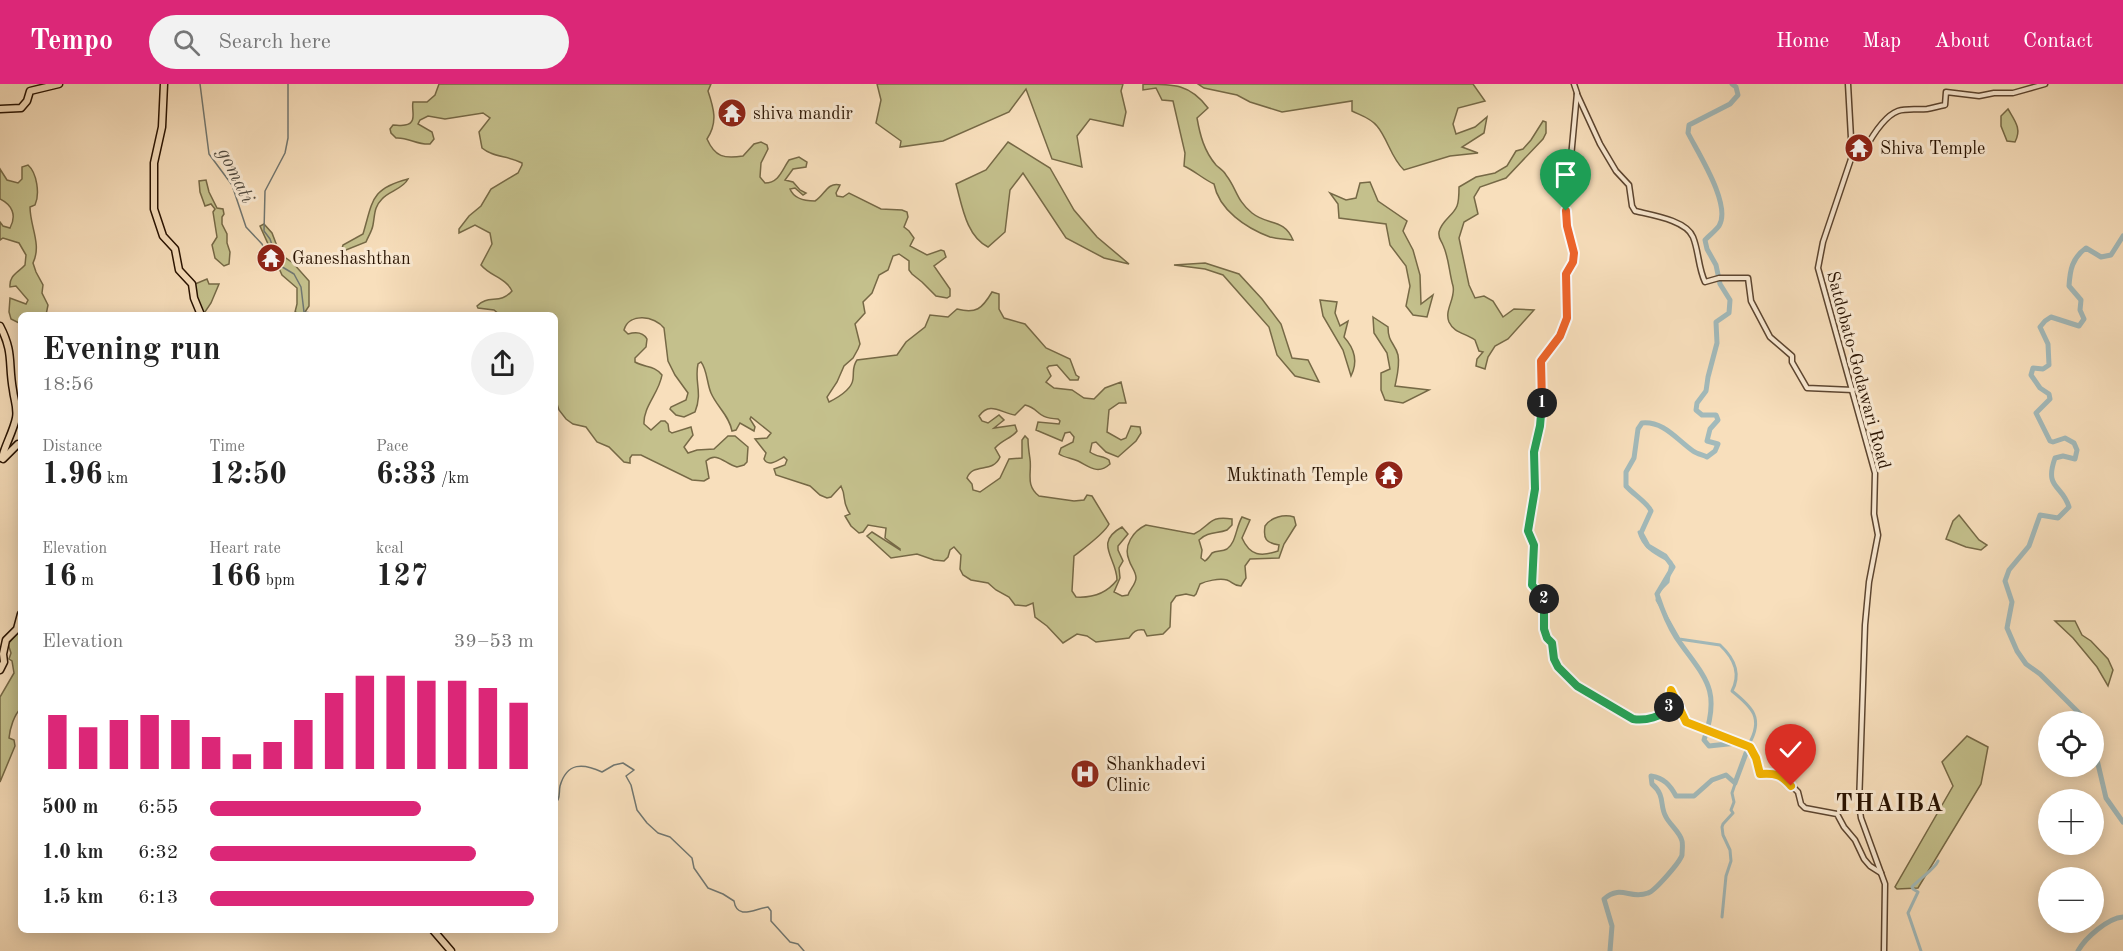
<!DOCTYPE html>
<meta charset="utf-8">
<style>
body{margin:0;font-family:"Old Standard TT",serif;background:#f2f2f2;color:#222;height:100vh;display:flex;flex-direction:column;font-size:22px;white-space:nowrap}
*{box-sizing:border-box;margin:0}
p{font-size:20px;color:#767676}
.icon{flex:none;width:33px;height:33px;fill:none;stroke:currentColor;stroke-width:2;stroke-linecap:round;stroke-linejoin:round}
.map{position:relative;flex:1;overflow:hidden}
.sheet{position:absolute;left:18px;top:228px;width:540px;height:621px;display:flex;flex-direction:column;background:#fff;border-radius:9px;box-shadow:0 3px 15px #0003}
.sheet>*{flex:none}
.buttons{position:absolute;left:2038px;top:627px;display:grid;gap:12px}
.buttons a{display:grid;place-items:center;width:66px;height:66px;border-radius:50%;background:#fff;box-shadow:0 3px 15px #0003;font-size:30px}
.pin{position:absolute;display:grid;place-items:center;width:51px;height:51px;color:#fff;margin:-62px -26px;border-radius:50% 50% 50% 0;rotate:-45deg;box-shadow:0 0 6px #0007}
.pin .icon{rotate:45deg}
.km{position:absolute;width:30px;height:30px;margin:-15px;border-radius:50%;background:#222;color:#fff;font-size:16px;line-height:30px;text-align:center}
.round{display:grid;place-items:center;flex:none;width:63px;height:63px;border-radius:32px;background:#f2f2f2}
.summary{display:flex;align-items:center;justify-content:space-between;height:102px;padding:0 24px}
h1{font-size:33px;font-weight:700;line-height:45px}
.metrics{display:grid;grid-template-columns:repeat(3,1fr);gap:9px;height:102px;padding:6px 24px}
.metrics div{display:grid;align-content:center}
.metrics b{font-size:30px;font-weight:700}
.metrics small{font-size:16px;font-weight:400}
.metrics p{font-size:16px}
.chart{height:168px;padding:12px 24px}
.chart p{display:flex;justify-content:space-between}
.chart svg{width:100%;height:108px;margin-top:6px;stroke:#db2777;stroke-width:6}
ul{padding:0 24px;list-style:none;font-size:20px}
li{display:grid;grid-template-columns:96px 72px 1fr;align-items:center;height:45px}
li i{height:15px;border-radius:8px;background:#db2777}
header{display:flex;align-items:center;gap:36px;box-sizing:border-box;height:84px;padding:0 30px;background:#db2777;color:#fff}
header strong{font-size:28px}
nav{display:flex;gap:33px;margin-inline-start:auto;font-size:21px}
.search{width:420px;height:54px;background:#f2f2f2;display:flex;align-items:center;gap:15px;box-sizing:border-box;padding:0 21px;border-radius:33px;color:#767676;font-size:22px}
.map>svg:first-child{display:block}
</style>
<header>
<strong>Tempo</strong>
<div class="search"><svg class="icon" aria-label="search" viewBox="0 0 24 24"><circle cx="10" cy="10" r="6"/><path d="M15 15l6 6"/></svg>Search here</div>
<nav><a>Home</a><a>Map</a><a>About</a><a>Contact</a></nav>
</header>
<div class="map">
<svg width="2123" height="867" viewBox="0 0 2123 867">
<rect width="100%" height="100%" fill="#f8dfbc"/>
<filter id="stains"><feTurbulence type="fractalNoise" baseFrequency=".00333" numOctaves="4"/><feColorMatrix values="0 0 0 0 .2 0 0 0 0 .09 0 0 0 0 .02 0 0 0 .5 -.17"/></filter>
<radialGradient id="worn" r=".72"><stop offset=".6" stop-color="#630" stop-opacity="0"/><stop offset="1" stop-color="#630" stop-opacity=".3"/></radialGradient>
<!-- green -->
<g fill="#c4c08c" stroke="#766946" stroke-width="1.5">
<path d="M439,0H711L708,7C714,25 718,38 707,55C715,73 724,75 743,72L754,60L761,58L767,61L768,65L761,79L760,93L765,99C779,99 782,86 789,76L799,73L807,78L806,83L793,85L785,96L793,98L800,106L806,109L803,111L795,104L790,105C794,115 804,117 815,117C825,111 827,98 840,101L836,109L837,112L843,113L849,109L881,125L902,126L907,128L908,133L904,143L909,147L914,154L910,162L927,171L941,166L944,167L946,173L934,182L950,205V212L947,214L936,212L922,198L912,190L909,186V177L899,170L893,172L888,186L879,191L872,209L863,218L865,229L855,240L860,260L858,265L853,274L844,282L837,298L827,313L829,318C837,314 852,305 853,295C854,287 852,283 857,276L897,271L906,258L925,243L930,231L948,233L957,225C976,230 982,225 992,208L999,210V225L1004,234L1025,240L1046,264L1070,275L1076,291L1079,293L1078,296H1070L1057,281L1049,282L1047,284L1051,292L1046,298L1054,304L1072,306L1084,314L1094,315L1105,304L1121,298L1126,319H1119L1109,326L1107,348L1121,356L1126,354L1131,342L1140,343L1141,349L1136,357L1118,373L1106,368L1096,358L1092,359L1090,368C1096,373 1104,372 1109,376L1110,380C1098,391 1090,383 1078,377C1072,374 1065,374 1059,370L1061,364L1073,358L1074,353L1070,348L1065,349L1062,357L1036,346L1038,338L1059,340L1060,337L1058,335C1035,334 1041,325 1025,321L1015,331C1001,329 990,317 979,332L982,337L988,339L999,331L1004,336L994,344L1015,341L1017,347C1012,354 1002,356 995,364L1000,373C993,390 973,378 967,394L972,400L973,406L980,408L1000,394L1009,375L1022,374V356L1025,352L1028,355C1028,362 1029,368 1030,375C1032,389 1025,401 1039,412L1074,417L1084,416L1087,411L1092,412L1109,440C1105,449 1083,465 1074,472L1072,507L1076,513C1092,514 1107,509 1117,496C1117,474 1093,459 1122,443L1128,450L1118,462V466L1123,477L1119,484L1120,494L1114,508L1122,512L1128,511C1130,505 1136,500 1136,494C1136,487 1131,483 1129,476C1123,462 1133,447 1146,441L1194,450C1211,442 1208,431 1232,435V441L1227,446C1217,450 1208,447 1199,456L1202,466L1201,474L1205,477C1208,475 1210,472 1212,469C1217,466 1222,468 1227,465C1236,459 1236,443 1242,433L1250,436L1242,454C1250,472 1261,473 1278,467L1279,461C1266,459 1263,455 1265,442C1271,433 1284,430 1294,433L1296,441L1284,460L1279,474L1250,475L1245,482L1246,494L1241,502C1233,502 1233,498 1227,496C1219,494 1206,497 1200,500L1196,510L1194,512L1186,510L1176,512L1171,519L1170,543L1163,550L1147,552L1144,546C1136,545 1133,548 1129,554L1096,558L1087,552L1077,550L1063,559L1047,542L1035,533L1033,519L1026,522L1015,521L1009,513L996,506L988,499L971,496L963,491L960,485L961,471L954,463L950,466L948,473L944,477L934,476L917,470L891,474L867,452L872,448L900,466V465L885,454L886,444L868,441L863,448L859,449L851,442L845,432L850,430C841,416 847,414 841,402L831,413L827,414L820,411L810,402L776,391L774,385L785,381L787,376L784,373C777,377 768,383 764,375L766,369L755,355L767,354L771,349L751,333L750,335L755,343L754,347L740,339L736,346L732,347C729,331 717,323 711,309C707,300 707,285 701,278L698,280C694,298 703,308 695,328L684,333L676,331L670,325L671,323L686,316L688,309L675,291L668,277L664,244C655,232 629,228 624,246L628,250C635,248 643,248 647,255L646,263L635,274V278C645,284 654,281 662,291C659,309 643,323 644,340L651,346L661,337H665L668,340L669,347L672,349L691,343L693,351L684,363L688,369L697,366L714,365L728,352H735L748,363L747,378L744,381L737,383C725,380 717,367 706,377L709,394L704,397L692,396L641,371H632L630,374V379L624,378L609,363L597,358L586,343L573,340L566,335L559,326L555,314V231H500L494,226L478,224L477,222C488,210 500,221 512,207C506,194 490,192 481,181L492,160L490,149L475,141L459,149V145L469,132L481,122L491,105L518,89L522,81V79C507,71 494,74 482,64L479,48L490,34L483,29L445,35L428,32L420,36L418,40L432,48L434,55L430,60C417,61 408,53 396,54L391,49L390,45L393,41C397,41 401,42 405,41C418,39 411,26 413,18H427L435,11Z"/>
<polygon points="877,0 1123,0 1121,7 1126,28 1123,42 1090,35 1077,52 1082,83 1052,75 1026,5 1009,28 943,57 900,63 901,57 876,39 881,16"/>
<path d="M1143,0C1174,0 1190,0 1208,24L1197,34C1200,51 1204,67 1216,81C1219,84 1224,87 1226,91C1237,105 1236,116 1252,129C1268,142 1284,134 1293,156C1286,155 1277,155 1270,153C1246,144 1219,126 1214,100C1203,95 1195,87 1184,82L1185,69L1173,17L1162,16L1156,4L1143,6Z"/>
<path d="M1198,0H1473L1485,17L1458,24L1453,40L1456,50L1475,43L1487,33L1484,49L1462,63L1478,69L1450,72L1404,86C1391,74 1388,55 1377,42C1371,34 1360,31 1352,27V17L1282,28L1250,18L1237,11L1204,4Z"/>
<path d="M2008,25C2015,37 2022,45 2015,58L2007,57L2001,42V32Z"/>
<path d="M1543,37L1546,38V49L1543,55L1506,94L1480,103L1474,113L1478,130L1464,138L1459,154L1469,201L1475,214L1484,212L1493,217L1503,233L1514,225L1534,226L1508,255L1495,262L1488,273L1485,285L1476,282L1477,275L1483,268L1479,267L1475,256C1465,249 1454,249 1449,238C1444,226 1456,214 1453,202C1449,188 1449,174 1443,161C1441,156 1438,154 1439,148C1442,136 1453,132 1457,122C1459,117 1459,108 1459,103L1476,93L1495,89L1507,82L1516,67L1523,65L1531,56Z"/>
<path d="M1008,58L1050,84L1074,126L1097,153L1129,180L1104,174L1066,154L1023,89L1010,106L1005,148L988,163C966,152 962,121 956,100L986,86Z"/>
<path d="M28,81C37,89 40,110 35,121L30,123C30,143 42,160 33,179L36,188L43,201L42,209L48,221L46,231H21V240L11,235L9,228L10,214L26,220L28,216L16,202L10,203C9,191 18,189 25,181L26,171L19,159L3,154L0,156V138L3,142L10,144C17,131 12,121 0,115V85L7,96L18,99L22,95V83Z"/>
<path d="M408,95C403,105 389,107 382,115C374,123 375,130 373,141C372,147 368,153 366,158L341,168L343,161L363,150C373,117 370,105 408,95Z"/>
<polygon points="206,96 209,108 217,124 223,125 224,130 222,133 222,140 227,150 227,159 230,168 229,180 224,182 215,174 212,161 217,153 213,128 215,125 211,120 205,122 200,108 199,97"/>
<polygon points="1370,98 1378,117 1407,137 1403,147 1413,166 1420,191 1421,220 1433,211 1427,233 1413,231 1406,222 1410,202 1406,182 1390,161 1386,140 1339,134 1338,120 1330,109 1346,116 1356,114 1360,99"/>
<polygon points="264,140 272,149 280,170 293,179 309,197 309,222 303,231 295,228 297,220 297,204 282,191 260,142"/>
<polygon points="1205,179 1239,190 1262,215 1281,240 1292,274 1308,276 1319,298 1295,292 1277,271 1269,243 1223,191 1205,185 1174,181"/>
<polygon points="207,195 209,200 219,200 211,219 203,231 196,213 195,200"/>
<path d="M1320,216L1337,218L1335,229L1340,242L1348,237L1344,253C1355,265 1358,278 1351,292L1343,266L1323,232Z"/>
<path d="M1373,233L1388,243C1388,259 1395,259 1398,271C1400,282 1397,292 1395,302L1429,306L1403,319L1385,316L1381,306V289L1390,285L1387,269L1374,249Z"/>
<polygon points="1959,431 1979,456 1987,461 1981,466 1966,463 1946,455 1953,437"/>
<polygon points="2055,537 2075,537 2082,551 2091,557 2108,575 2113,586 2108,602 2097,583 2073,554"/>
<path d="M21,545V624C14,631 10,644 9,654L14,656L15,662L0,698V613L14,589L12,577L9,575L11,569L8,560Z"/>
<polygon points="1967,652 1988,663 1981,700 1918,804 1897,805 1895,803 1953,702 1942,678"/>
</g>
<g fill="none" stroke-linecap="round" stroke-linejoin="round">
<!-- stream -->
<g stroke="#717771" stroke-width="1.5">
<polyline points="200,0 209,70 232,101 246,143 262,160 268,174 277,180"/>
<polyline points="288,0 288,54 285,69 265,107 264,147 270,155 279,181 294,190 301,203 304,228 326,231"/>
<path d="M555,718L558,716C560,711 559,707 560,702C567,678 583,679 602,688L614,681L623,679L634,686L626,692L631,701L637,726L647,739L658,749L670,753L692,774L694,784L708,804L723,810L734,817C737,837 756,824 768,823L771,827V837L790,858L798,860L804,867"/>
</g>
<!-- canal -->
<g stroke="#a2babb" stroke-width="3">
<path d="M1639,448C1644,465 1657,470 1671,478L1668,498L1658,508L1657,516L1679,555L1720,561C1734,574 1741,590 1732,607C1752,623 1764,634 1749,660"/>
<polyline points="1722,833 1726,792 1731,777 1730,766 1723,751 1722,743 1723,740 1733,729 1731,726 1734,718 1732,709 1747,664"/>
<path d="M1921,867L1908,829L1918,808L1913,805L1912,803C1919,795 1935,785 1938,777"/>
</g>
<!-- river -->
<g stroke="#a2babb" stroke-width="5">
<path d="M2083,638L2081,631L2040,590L2026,580L2017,567L2007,544L2012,518L2005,497L2009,486L2029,462L2040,431L2058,434L2069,423C2062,400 2044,405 2055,374L2063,372L2075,375L2077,366L2074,359L2065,354L2053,358L2050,357L2036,329L2050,315L2049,310L2040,304L2031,291L2033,284L2043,285L2049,281L2048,260L2040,243L2045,237L2051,233L2079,242L2084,235L2080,226L2081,216L2069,202C2070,186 2072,174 2086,164L2101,173L2111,171L2123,152"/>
<polyline points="2094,663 2106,714 2123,738"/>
<path d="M1610,867L1612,842L1604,815C1621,800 1630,816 1648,809C1655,807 1680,778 1682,771C1682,768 1683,760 1682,757C1680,748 1670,741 1666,733C1659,721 1666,712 1652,700L1651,692C1664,694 1670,701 1676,712H1694L1712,696L1726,691L1735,699L1748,664L1737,659L1709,662L1704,656C1722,603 1704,594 1676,553C1668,541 1662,525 1657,510L1673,483L1665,472L1648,462L1641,449L1651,427C1648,419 1633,410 1626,402V388L1634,374L1638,345L1642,339C1664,337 1677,356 1693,367C1697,370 1703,371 1707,373L1715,367L1718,360L1707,357L1710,345L1718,336L1716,331H1702L1696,326L1697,319L1706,307L1708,293L1717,259L1716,238L1729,229L1730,216L1720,200L1716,181L1707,165L1705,156C1709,152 1715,147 1719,142C1732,121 1698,69 1688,49L1689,41L1730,20L1738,11L1736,3L1732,0"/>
<path d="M2078,867C2085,854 2108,834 2123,833"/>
</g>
<!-- minor casing -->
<g stroke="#5c4530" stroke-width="7">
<g id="minor">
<path d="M1574,0L1577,9L1566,127L1567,142L1574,169L1573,178L1566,190L1565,207L1568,227L1566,239L1560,252L1544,271L1541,279L1542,325L1534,368L1535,404L1528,447L1535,461L1532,501C1535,507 1542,510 1544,516C1550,533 1536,544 1552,559C1555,590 1571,595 1593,611C1606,620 1619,629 1633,635L1643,636L1667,628L1669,624L1670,607H1673L1686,638L1750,662L1756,673L1760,690L1776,689L1783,693L1798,708L1801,720L1805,724L1837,730L1844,743L1855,756L1864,775L1870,782L1881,789"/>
<polyline points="1848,0 1852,72 1823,158 1818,184 1875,389 1874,430 1878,451 1869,498 1865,541 1859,721 1861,734 1885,800 1884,867"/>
<path d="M1577,10L1600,60L1616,87L1629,101L1632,122L1635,127C1651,131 1686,136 1693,153C1699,168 1698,183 1705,198L1719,194H1748L1751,217L1770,253L1792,272V278L1807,304L1853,306"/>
<path d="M1853,67H1864C1871,54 1884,32 1898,27C1907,24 1917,26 1927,25C1933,24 1939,22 1945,21L1946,8L1979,12L1994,9H2013L2045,0"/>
</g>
</g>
<!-- major casing -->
<g stroke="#281201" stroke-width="9">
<g id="major">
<polyline points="164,0 162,43 154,79 154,125 163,152 175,165 179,186 192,200 194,214 201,231"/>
<polyline points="0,25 21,24 27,17 30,7 59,0"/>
<path d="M0,242C14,269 8,279 13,306C14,316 18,324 16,334C13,348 5,361 2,374"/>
<polyline points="3,375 18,360 21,360"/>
<polyline points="0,586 4,578 3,570 6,556 17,545 21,530"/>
<polyline points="433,846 451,867"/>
</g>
</g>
<!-- minor -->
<use href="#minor" stroke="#faead3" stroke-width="4"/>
<!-- major -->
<use href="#major" stroke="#f8dfbc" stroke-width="6"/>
</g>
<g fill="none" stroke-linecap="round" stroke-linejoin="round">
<!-- split-1 casing -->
<g stroke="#fff" stroke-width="12">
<polyline id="split-1" points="1542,319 1541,277 1560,252 1567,234 1566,190 1573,178 1574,169 1567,142 1566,127"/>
</g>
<!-- split-2 casing -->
<g stroke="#fff" stroke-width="12">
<polyline id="split-2" points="1542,319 1540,342 1534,368 1535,405 1528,447 1534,461 1532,501 1544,515"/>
</g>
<!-- split-3 casing -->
<g stroke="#fff" stroke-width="12">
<path id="split-3" d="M1544,515V545L1547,554L1552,559L1554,575L1558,583L1577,602L1633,635C1645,637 1663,633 1669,623"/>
</g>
<!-- split-4 casing -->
<g stroke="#fff" stroke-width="12">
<path id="split-4" d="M1669,623L1671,606L1686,638L1750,663L1756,674L1760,690C1775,689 1781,690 1791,702"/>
</g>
<!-- split-1 -->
<use href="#split-1" stroke="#f0652b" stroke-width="8"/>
<!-- split-2 -->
<use href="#split-2" stroke="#22a559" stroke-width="8"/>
<!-- split-3 -->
<use href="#split-3" stroke="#22a559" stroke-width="8"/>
<!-- split-4 -->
<use href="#split-4" stroke="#f5b400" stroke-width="8"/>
</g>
<!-- icons -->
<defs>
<g id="temple-disc" transform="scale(1.5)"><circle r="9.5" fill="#8f2418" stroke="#faead3"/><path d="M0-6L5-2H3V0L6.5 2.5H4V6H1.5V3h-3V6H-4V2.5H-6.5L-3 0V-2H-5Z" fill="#fff"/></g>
<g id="hospital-disc" transform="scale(1.5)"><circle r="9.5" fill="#8f2418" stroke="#faead3"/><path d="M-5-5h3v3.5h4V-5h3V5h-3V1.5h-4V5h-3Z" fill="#fff"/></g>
</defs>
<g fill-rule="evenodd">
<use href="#temple-disc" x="732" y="29"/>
<use href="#temple-disc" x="1859" y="64"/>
<use href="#temple-disc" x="271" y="174"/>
<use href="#temple-disc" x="1389" y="391"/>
<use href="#hospital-disc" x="1085" y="690"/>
</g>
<g text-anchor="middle" stroke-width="6" stroke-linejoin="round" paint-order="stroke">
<!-- poi labels -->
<g font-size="18" fill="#281201" stroke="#faead3" text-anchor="start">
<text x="753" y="35">shiva mandir</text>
<text x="1880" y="70">Shiva Temple</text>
<text x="292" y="180">Ganeshashthan</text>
<text x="1368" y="397" text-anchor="end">Muktinath Temple</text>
<text x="1106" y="686">Shankhadevi<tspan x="1106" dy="21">Clinic</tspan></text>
</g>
<!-- street labels -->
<g font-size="18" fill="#281201" stroke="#faead3">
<text transform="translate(1859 286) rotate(75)" y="6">Satdobato-Godawari Road</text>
</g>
<!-- water labels -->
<g font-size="20" font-style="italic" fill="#534d42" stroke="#faead3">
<text transform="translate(237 91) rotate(64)" y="7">gomati</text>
</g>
<!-- district labels -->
<g font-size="24" font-weight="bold" letter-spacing="1.5" fill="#281201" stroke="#faead3">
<text x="1890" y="727">THAIBA</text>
</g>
</g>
<rect width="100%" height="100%" filter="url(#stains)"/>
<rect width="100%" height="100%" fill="url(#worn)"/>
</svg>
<div class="buttons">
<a><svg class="icon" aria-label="locate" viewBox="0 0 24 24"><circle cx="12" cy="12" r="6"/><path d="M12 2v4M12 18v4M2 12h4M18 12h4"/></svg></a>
<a>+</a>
<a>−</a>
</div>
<div class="pin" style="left:1566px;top:127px;background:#1e9e55"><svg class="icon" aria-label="arrive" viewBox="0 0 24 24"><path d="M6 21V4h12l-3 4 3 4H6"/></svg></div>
<div class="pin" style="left:1791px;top:702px;background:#d93025"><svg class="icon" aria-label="check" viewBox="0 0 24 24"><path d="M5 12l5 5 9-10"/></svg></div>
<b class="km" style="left:1542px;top:319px">1</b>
<b class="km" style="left:1544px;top:515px">2</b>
<b class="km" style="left:1669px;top:623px">3</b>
<section class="sheet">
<div class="summary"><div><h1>Evening run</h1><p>18:56</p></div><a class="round"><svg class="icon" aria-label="share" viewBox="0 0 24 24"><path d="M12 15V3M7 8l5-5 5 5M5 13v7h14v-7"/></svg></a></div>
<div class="metrics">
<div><p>Distance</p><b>1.96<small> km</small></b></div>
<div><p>Time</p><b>12:50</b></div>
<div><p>Pace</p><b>6:33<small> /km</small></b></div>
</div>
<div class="metrics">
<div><p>Elevation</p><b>16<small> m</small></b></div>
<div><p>Heart rate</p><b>166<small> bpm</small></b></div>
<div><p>kcal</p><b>127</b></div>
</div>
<div class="chart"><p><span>Elevation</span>39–53 m</p>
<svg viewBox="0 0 160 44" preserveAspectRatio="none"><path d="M5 44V22M15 44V27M25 44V24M35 44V22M45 44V24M55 44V31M65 44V38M75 44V33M85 44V24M95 44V13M105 44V6M115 44V6M125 44V8M135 44V8M145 44V11M155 44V17"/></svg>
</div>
<ul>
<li><b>500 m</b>6:55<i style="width:65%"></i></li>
<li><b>1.0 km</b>6:32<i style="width:82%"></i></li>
<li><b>1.5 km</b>6:13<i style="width:100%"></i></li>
</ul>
</section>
</div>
